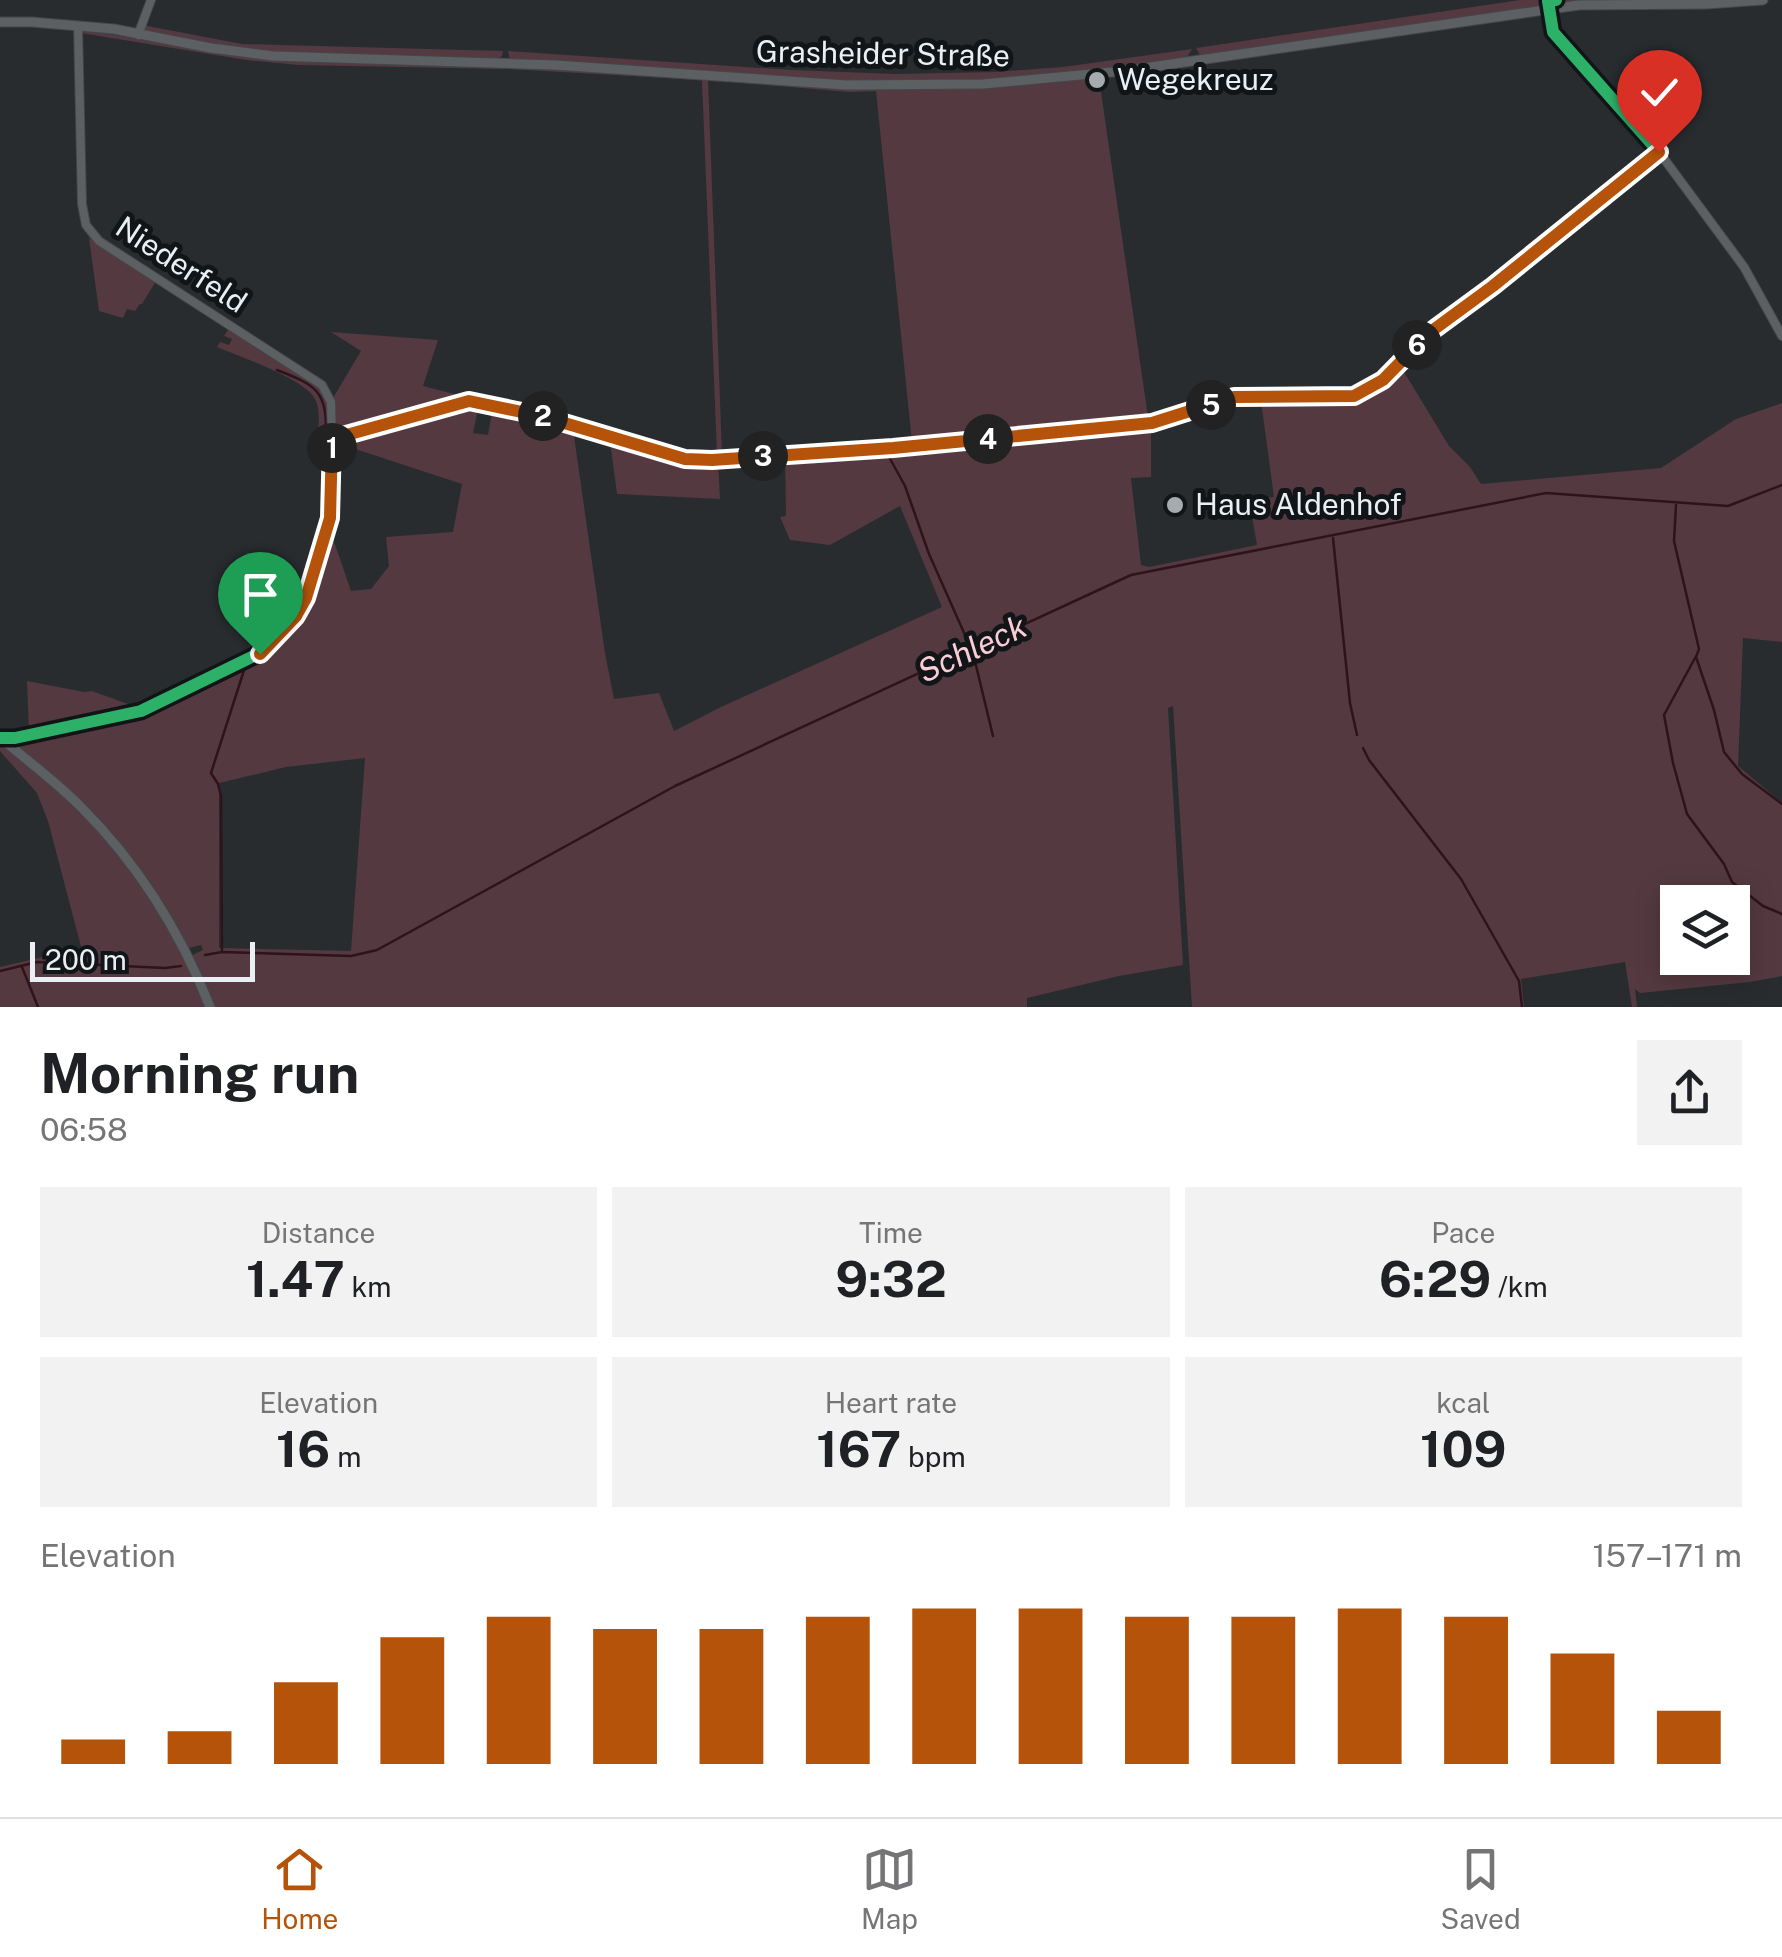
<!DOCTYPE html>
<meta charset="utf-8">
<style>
body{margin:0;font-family:"Public Sans",sans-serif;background:#f2f2f2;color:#202124;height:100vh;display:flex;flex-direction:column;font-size:38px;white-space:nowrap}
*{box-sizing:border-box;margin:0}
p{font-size:32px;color:#757577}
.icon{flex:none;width:55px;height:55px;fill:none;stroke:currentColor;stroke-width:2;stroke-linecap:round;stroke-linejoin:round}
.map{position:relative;height:1007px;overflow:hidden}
.details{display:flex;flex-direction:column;background:#fff;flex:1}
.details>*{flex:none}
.buttons{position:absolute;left:1660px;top:885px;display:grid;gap:20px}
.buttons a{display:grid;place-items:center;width:90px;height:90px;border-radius:0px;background:#fff;box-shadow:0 5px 25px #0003;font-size:50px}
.scale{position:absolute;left:30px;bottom:25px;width:225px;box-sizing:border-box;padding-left:10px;border:5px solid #e9eff2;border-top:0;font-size:28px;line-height:35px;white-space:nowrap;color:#e9eff2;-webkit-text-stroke:8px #111517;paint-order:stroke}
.pin{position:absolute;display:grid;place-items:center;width:85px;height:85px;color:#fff;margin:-102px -42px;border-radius:50% 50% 50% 0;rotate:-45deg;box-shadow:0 0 10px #0007}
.pin .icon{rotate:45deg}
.km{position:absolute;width:50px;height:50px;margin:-25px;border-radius:50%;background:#222;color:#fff;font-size:28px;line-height:50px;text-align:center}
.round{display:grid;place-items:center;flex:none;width:105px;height:105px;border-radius:0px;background:#f2f2f2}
.headline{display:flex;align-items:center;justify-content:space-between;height:170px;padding:0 40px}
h1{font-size:55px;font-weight:700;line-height:75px}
.figures{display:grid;grid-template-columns:repeat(3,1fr);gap:15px;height:170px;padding:10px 40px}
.figures div{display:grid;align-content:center;border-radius:0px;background:#f2f2f2;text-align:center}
.figures b{font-size:50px;font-weight:700}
.figures small{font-size:28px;font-weight:400}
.figures p{font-size:28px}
.chart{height:280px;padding:20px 40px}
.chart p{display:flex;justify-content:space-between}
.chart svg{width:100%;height:180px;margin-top:10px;stroke:#b45309;stroke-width:6}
.menu{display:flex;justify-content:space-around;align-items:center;height:140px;border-top:2px solid #e0e0e0;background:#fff;font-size:28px;color:#757577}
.menu a{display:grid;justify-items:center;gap:5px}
.menu .current{color:#b45309}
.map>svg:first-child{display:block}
</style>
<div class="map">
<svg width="1782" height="1007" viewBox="0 0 1782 1007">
<rect width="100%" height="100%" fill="#282c2f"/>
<!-- green -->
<g fill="#543940" fill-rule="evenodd">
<polygon points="1520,0 1617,0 1558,4 1201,57 1196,48"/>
<polygon points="142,25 242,44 503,51 502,56 498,59 249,51 143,31"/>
<polygon points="85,30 226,53 502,66 505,69 298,65 246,60 81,33"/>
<polygon points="1192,49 1186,59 1007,80 827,81 639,66 510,60 508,51 792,70 896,74 994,72 1063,67"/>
<path d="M510,66L701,77L702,80H707L991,87L1099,78L1148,417L1131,422L912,442L876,91L849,92L708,80L722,454H718V458L685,455L514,409L515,405C560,411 602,428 645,443C665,449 687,451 708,455L717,454L702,80L509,69Z"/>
<polygon points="89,238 156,281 142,304 140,304 135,311 127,309 123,318 99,311"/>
<path d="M229,328L321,388L328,402V437L318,439C318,426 321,410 315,399C306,380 239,356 217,347L220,342L229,345L232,339L224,336Z"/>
<polygon points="331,332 438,340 423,386 462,396 455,401 335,434 333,398 361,351"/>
<path d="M1401,367L1449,446L1470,467L1481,484L1661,468L1736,419L1782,403V642L1743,638L1738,766L1782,803V976L1750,982L1640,993L1635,989L1637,1007H1632L1625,962L1521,979L1524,1007H1192L1173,706L1168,708L1183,965L1119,976L1027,998V1007H0V967L43,957L84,958L48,821L37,793L0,751V742C59,790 113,841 156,904C167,921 176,940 186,958L203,950L201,945L189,948C160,896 128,846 85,804C65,784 42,767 20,749L17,743L19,740L146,713L249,662L297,617L329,527L351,591L371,589L389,566L386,537L453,532L462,484L334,442L463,407L478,409L473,433L488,435L492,412L573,429L605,653L614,699L659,693L674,731L721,707L942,607L900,506L830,545L790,540L780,517L786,516L785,457L849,452L884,453L885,451L1151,426V477L1131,478L1141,565L1149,567L1257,545L1249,500L1274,497L1261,401H1355L1372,395ZM365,758L351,951L219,948V783L286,767ZM1678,902H1732V958H1678Z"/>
<polygon points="610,441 684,461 718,462 720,499 617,494"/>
<polygon points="27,681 84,692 92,691 139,708 29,731"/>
</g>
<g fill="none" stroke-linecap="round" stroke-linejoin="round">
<!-- stream -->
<g stroke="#30121b" stroke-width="2.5">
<path d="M277,370C318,386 327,391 326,437"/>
<path d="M518,407C557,413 598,425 635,440"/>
<polyline points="666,449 717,456"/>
<polyline points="849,455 888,455 905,486 929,554 973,653 993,736"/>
<polyline points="734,462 758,461"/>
<polyline points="1676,505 1674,541 1699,649 1696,657 1714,710 1724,752 1742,774 1782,804"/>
<polyline points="1333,538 1350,703 1357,735"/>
<polyline points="301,599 326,517 327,486"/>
<polyline points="1695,658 1664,715 1673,763 1687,814 1724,864 1732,882 1763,906 1782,914"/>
<polyline points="1363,748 1369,760 1461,879 1519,981 1522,1007"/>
<polyline points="222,950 221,796 218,784 211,773 246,664"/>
<polyline points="205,955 222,952 351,956 377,950 675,786 1131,575 1546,493 1728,506 1782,485"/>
<polyline points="22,967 38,1007"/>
<polyline points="0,971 37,962 165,968 181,966"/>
</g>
<!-- minor casing -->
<g stroke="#444749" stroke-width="10">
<g id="minor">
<polyline points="1549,8 1553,32 1659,152 1744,267 1782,336"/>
<polyline points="78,26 82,204 86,225 99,241 322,385 331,402 332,439"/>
<polyline points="138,35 151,0"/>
<polyline points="2,738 15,738 141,711 260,653 295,616 306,598 330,518 332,439 469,401 541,416 685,459 712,460 893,448 1152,423 1234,397 1354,396 1383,380 1429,333 1493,286 1659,152"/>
</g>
</g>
<!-- tertiary casing -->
<g stroke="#444749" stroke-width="11">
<g id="tertiary">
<polyline points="0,22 32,22 114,29 211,48 273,56 555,65 847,85 983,84 1123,71 1579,5 1706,4 1763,0"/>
<path d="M0,737C27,761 57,782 82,808C139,865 180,931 210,1007"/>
</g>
</g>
<!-- minor -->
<use href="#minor" stroke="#5d6062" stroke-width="8"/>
<!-- tertiary -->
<use href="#tertiary" stroke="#5d6062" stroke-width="9"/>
<!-- cycleway casing -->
<g stroke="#111517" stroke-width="19">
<polyline id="cycleway" points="0,738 15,738 141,711 260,653 295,616 306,598 330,518 332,439 469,401 541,416 685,459 712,460 893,448 1152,423 1234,397 1354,396 1383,380 1429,333 1493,286 1659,152 1553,32 1548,1 1556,0"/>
</g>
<!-- cycleway -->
<use href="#cycleway" stroke="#2db169" stroke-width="12"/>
</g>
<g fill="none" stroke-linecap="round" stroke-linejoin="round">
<!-- route casing -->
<g stroke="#fff" stroke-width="20">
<polyline id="route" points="260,654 296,616 306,598 330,518 332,439 469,401 541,416 685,459 712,460 893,448 1152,423 1234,397 1354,396 1383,380 1429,333 1493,286 1659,152"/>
</g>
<!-- route -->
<use href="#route" stroke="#b45309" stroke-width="12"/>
</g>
<!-- markers -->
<g fill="#a5abae" stroke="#111517" stroke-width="4">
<circle cx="1097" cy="80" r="10"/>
<circle cx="1175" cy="505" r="10"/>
</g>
<g text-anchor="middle" stroke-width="10" stroke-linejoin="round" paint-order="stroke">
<!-- street labels -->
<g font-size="30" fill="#e9eff2" stroke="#111517">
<text transform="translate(883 54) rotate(1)" y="10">Grasheider Straße</text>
<text transform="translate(181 265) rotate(33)" y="10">Niederfeld</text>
</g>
<!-- poi labels -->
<g font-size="30" fill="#e9eff2" stroke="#111517" text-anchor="start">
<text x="1117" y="90">Wegekreuz</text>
<text x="1195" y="515">Haus Aldenhof</text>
</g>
<!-- water labels -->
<g font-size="32" font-style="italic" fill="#f9ccd6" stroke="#111517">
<text transform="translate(972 649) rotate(-25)" y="11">Schleck</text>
</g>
</g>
</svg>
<div class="buttons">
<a><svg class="icon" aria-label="layers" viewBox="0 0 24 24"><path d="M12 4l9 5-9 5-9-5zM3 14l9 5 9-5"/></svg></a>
</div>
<div class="scale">200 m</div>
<div class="pin" style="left:260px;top:654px;background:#1e9e55"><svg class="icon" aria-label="arrive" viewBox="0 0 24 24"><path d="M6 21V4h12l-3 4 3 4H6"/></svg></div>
<div class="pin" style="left:1659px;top:152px;background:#d93025"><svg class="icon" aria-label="check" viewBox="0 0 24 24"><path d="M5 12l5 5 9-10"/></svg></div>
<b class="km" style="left:332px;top:448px">1</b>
<b class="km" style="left:543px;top:416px">2</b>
<b class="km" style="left:763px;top:456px">3</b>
<b class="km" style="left:988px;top:439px">4</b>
<b class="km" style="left:1211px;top:405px">5</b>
<b class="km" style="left:1417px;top:345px">6</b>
</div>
<section class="details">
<div class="headline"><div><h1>Morning run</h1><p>06:58</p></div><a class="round"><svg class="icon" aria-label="share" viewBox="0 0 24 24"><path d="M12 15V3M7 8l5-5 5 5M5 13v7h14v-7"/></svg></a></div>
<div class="figures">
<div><p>Distance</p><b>1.47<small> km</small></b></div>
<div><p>Time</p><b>9:32</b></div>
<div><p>Pace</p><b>6:29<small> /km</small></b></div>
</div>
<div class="figures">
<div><p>Elevation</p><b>16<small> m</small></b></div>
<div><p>Heart rate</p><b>167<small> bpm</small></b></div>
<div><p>kcal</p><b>109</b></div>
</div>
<div class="chart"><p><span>Elevation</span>157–171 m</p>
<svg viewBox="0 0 160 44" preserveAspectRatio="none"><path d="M5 44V38M15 44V36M25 44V24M35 44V13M45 44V8M55 44V11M65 44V11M75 44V8M85 44V6M95 44V6M105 44V8M115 44V8M125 44V6M135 44V8M145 44V17M155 44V31"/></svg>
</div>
</section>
<nav class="menu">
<a class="current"><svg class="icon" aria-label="home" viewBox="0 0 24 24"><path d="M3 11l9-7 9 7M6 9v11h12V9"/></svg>Home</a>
<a><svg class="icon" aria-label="map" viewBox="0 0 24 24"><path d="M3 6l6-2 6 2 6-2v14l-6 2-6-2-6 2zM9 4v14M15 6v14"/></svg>Map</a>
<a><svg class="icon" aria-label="saved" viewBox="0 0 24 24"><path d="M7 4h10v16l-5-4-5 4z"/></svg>Saved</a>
</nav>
